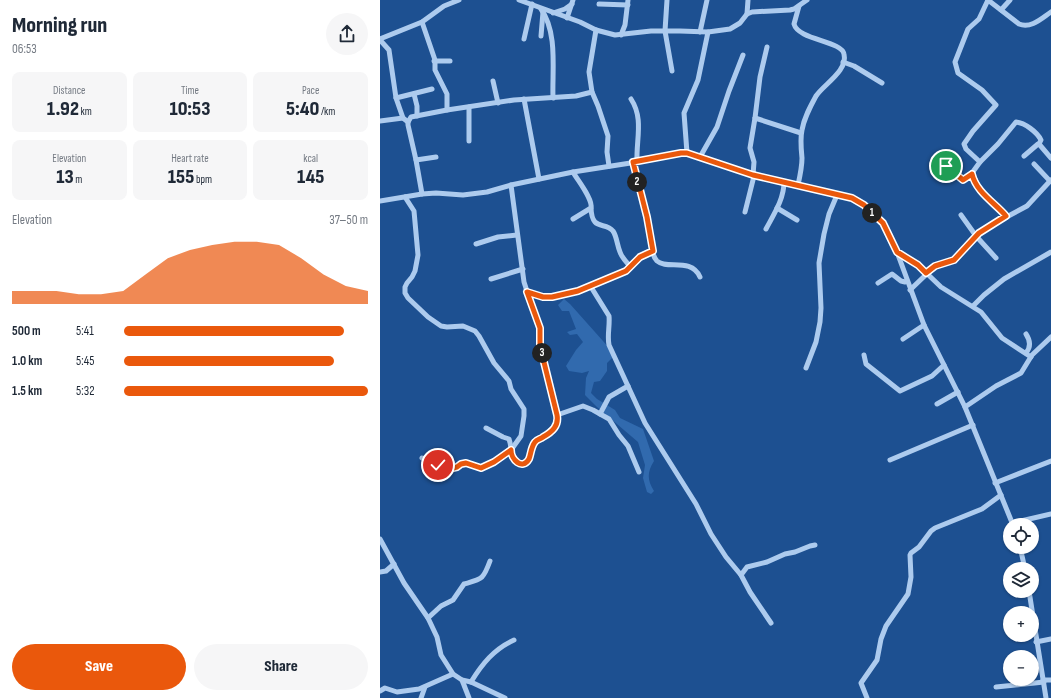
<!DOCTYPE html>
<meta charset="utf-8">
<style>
body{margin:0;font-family:"Sofia Sans Condensed",sans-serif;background:#f6f6f7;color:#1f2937;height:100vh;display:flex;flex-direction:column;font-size:15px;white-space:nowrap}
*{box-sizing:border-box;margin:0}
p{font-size:13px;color:#747a83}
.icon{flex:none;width:22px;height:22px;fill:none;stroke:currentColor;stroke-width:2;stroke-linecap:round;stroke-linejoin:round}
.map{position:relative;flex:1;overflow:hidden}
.panel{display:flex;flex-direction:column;background:#fff;width:380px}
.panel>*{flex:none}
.controls{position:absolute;left:623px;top:518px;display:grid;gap:8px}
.controls a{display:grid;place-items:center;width:36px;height:36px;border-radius:50%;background:#fff;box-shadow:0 1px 3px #0004;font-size:20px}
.pin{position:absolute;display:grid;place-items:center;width:34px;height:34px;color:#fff;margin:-17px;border:2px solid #fff;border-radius:50%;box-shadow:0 1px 4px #0007}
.km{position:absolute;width:20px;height:20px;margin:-10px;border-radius:50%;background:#222;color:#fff;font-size:11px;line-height:20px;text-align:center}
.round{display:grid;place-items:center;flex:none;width:42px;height:42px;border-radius:21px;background:#f6f6f7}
.head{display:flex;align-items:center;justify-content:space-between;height:68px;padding:0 12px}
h1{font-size:22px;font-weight:800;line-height:30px}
.stats{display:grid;grid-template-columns:repeat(3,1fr);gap:6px;height:68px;padding:4px 12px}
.stats div{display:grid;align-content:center;border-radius:8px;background:#f6f6f7;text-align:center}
.stats b{font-size:20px;font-weight:800}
.stats small{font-size:11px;font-weight:400}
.stats p{font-size:11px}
.chart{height:112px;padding:8px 12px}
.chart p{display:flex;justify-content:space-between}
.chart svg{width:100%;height:72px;margin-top:4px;fill:#ea580c;opacity:.7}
.button{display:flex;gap:8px;margin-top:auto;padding:8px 12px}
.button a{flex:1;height:46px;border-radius:24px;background:#ea580c;color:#fff;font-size:16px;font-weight:800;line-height:46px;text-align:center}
.button a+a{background:#f6f6f7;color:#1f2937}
ul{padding:0 12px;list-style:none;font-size:13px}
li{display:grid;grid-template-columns:64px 48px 1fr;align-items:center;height:30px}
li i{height:10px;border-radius:5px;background:#ea580c}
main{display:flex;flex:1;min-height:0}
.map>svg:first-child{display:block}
</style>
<main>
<section class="panel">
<div class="head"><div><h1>Morning run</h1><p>06:53</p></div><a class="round"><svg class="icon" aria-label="share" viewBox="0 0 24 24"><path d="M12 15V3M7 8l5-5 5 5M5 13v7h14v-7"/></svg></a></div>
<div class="stats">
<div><p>Distance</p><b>1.92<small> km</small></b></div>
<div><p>Time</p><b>10:53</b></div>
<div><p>Pace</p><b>5:40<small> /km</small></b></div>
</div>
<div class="stats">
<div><p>Elevation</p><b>13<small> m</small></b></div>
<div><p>Heart rate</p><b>155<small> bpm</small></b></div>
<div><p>kcal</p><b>145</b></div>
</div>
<div class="chart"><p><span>Elevation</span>37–50 m</p>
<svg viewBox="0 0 160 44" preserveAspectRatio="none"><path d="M0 44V36L10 36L20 36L30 38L40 38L50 36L60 26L70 16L80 11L90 8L100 6L110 6L120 8L130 16L140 26L150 33L160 36V44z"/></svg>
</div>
<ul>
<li><b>500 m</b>5:41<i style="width:90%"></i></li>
<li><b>1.0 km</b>5:45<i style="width:86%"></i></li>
<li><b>1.5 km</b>5:32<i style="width:100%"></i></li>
</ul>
<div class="button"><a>Save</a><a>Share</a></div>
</section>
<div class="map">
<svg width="671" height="698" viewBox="0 0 671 698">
<rect width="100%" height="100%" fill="#1d5091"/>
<!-- green -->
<path fill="#316aae" d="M184,299L190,304L231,350L233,357L227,363V371L220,381L214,382L211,393L217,399L235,410L240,418L263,429L274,461C267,472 267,480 274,491L271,494L267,492L263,478L265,465L258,442L217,407L205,395L206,378L209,371L202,373L189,371L186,366L196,350L203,342L197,334L190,335L187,332L196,329L189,311H182L178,305Z"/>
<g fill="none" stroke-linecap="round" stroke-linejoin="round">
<!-- minor -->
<g stroke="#adcbee" stroke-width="5">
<polyline points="139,0 200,22 216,30 235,35 271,31 300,31 328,32 350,29 360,23 367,14 372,12 410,10 414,9 427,0"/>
<polyline points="287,0 285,31 292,71"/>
<polyline points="608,0 599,19 588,29 575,62 578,73 602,90 616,105 593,131 584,144 586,149 600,162 592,173 600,190 616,205 626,216"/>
<path d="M608,0L639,24C651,29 662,18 671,12"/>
<polyline points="219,4 248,5"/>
<path d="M161,9C178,33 172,70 173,98"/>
<polyline points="621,10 630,0"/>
<polyline points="173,13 185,9 192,4"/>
<polyline points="367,14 368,0"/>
<polyline points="187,18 193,0"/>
<polyline points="42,22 55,60 55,70 67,94 67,110"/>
<polyline points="216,30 209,72 212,92 218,106 228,136 227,152 229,166"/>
<polyline points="320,32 327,0"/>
<polyline points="241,35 245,25 248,0"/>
<polyline points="161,36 163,12"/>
<polyline points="0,39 42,22 64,6 79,0"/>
<polyline points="144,39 152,4"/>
<polyline points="0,40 9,50 16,98 23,118 28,122"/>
<polyline points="54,61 70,61"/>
<polyline points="463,62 474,66 502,83"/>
<polyline points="113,81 118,103"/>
<polyline points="34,94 37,106 37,116"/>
<polyline points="16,98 52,89"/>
<polyline points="144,99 159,179"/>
<path d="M251,99C264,119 256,139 257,162"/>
<polyline points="375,118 421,133"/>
<polyline points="0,121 23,118"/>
<polyline points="89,141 89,107"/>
<polyline points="307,153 304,113 318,80 328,32"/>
<polyline points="644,156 658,144 659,144 671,158"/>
<polyline points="320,157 337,127 349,91 363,55"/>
<polyline points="36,160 56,157"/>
<path d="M253,162C257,187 267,210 270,234C271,242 271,255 277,261C287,270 311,257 320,277"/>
<path d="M600,162L618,144L636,122C645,123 657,132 661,140L659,144"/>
<polyline points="563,163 583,180 592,173"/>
<polyline points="654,164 670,181"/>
<path d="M193,172C198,181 213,199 211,208L193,219"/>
<polyline points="373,175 374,162 370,148 375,118 380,77 387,47"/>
<path d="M418,185C420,176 422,167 422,158C421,148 420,139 422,130C424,118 430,107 436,96C444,84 468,71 464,54C462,41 418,40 414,24L419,6"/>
<polyline points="42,194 36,160 28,125 28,122 31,117 67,110 134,100 196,96 212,92"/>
<path d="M25,197L34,211L38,255L35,271L32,277L27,283L25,287V293L28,298L48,317L61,326L67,327L83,326L95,331L99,336L114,363L129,381L131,389L144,409V416L141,436L131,450L122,457L101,468L84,463C81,464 78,467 75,467C65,470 51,463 42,458"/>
<polyline points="0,201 42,194 56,193 83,195 107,192 131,185 193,172 257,162 301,153 313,155 373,175 465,196 478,201 484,205 503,223 509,235 517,252 544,325 585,407 633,525"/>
<path d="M211,208C212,232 225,221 233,231C237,237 237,245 240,252C242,258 247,263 251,267"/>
<polyline points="397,208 417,220"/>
<polyline points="365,212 374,176"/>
<polyline points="581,215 596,236 616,258"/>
<path d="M386,229C394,214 404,199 404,182"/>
<polyline points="96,244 118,237 137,235"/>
<polyline points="517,252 538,265 561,287 601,312 622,338 651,357"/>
<polyline points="111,279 143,269"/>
<polyline points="498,283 512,274 521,281 525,282 527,281"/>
<path d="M211,287L229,316C230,326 227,335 229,345L265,423L316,504L331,534L346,557L361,575L370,592L391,623"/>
<polyline points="530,290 555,266 574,259 599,233 619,221 647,206 671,180"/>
<polyline points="147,292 163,297 172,297 198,291 246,271 260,257 273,251"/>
<polyline points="593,306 604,295 624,279 671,252"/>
<path d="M646,334C650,340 651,347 646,353"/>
<polyline points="523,339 544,325"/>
<polyline points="484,355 486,364 520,391 552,376 564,365"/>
<polyline points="426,368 436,342 440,322 441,308 439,263 444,234 449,214 457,195"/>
<polyline points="557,404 578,392"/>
<polyline points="585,407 616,386 641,373 652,355 671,337"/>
<polyline points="220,414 229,397 248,386"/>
<polyline points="177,415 203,406 213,410 229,419 239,435 248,446 259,472"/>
<path d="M106,428L123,437L129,439C133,449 128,460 141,464L148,461L154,443L174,429L176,426L178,418L160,346L159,328L144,282L131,185"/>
<polyline points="510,460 593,425"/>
<polyline points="615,483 671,461"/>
<polyline points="632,523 671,514"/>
<polyline points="0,539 24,583 48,618 57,637 61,655 73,674 82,680 91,682 125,698"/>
<polyline points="640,547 645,569"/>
<polyline points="0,572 6,571 14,564"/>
<polyline points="361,575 367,567 387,562 405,554 415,552 430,546 435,545"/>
<polyline points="649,591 666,698"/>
<path d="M48,618L61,606L73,600L84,584C102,579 103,580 110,561"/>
<polyline points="656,642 671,639"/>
<polyline points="82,680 89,698"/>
<polyline points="663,680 671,680"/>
<path d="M91,682C102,664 114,649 134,640"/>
<polyline points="616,687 664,682"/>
<polyline points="0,691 5,688 17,692 39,689 73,674"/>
<polyline points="41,698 45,687"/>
<polyline points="487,698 481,683 497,660 501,639 506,626 528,594 531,577 530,555 531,553 539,547 551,531 555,528 602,509 621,495"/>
</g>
</g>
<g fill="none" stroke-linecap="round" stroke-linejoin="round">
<!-- route casing -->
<g stroke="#fff" stroke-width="8">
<path id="route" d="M58,465L73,468L77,467L81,464L86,463L101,468L114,462L131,450C131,459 142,471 149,459C151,454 151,447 155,442C157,439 161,439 163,437C172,432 179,426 177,415L160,346V328L147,292L163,297H172L198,291L246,271L260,257L273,251L267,217L253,162L301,153H307L373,175L472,198L484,205L503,223L517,252L538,265L546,273L555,266L574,260L599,233L626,216C615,203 596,192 592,174L583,180L566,166"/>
</g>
<!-- route -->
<use href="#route" stroke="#ea580c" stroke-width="5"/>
</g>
</svg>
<div class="controls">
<a><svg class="icon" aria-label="locate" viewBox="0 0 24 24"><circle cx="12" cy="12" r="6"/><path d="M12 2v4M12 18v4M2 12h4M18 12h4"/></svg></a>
<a><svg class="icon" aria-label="layers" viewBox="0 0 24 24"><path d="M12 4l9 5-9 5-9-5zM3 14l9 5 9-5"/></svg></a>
<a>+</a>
<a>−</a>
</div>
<div class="pin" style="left:566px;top:166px;background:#1e9e55"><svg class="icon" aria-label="arrive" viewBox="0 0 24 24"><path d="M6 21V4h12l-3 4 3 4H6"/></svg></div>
<div class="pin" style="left:58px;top:465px;background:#d93025"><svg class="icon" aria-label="check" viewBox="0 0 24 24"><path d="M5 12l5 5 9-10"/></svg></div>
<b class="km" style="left:492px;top:213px">1</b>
<b class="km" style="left:257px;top:182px">2</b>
<b class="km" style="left:162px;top:353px">3</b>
</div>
</main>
